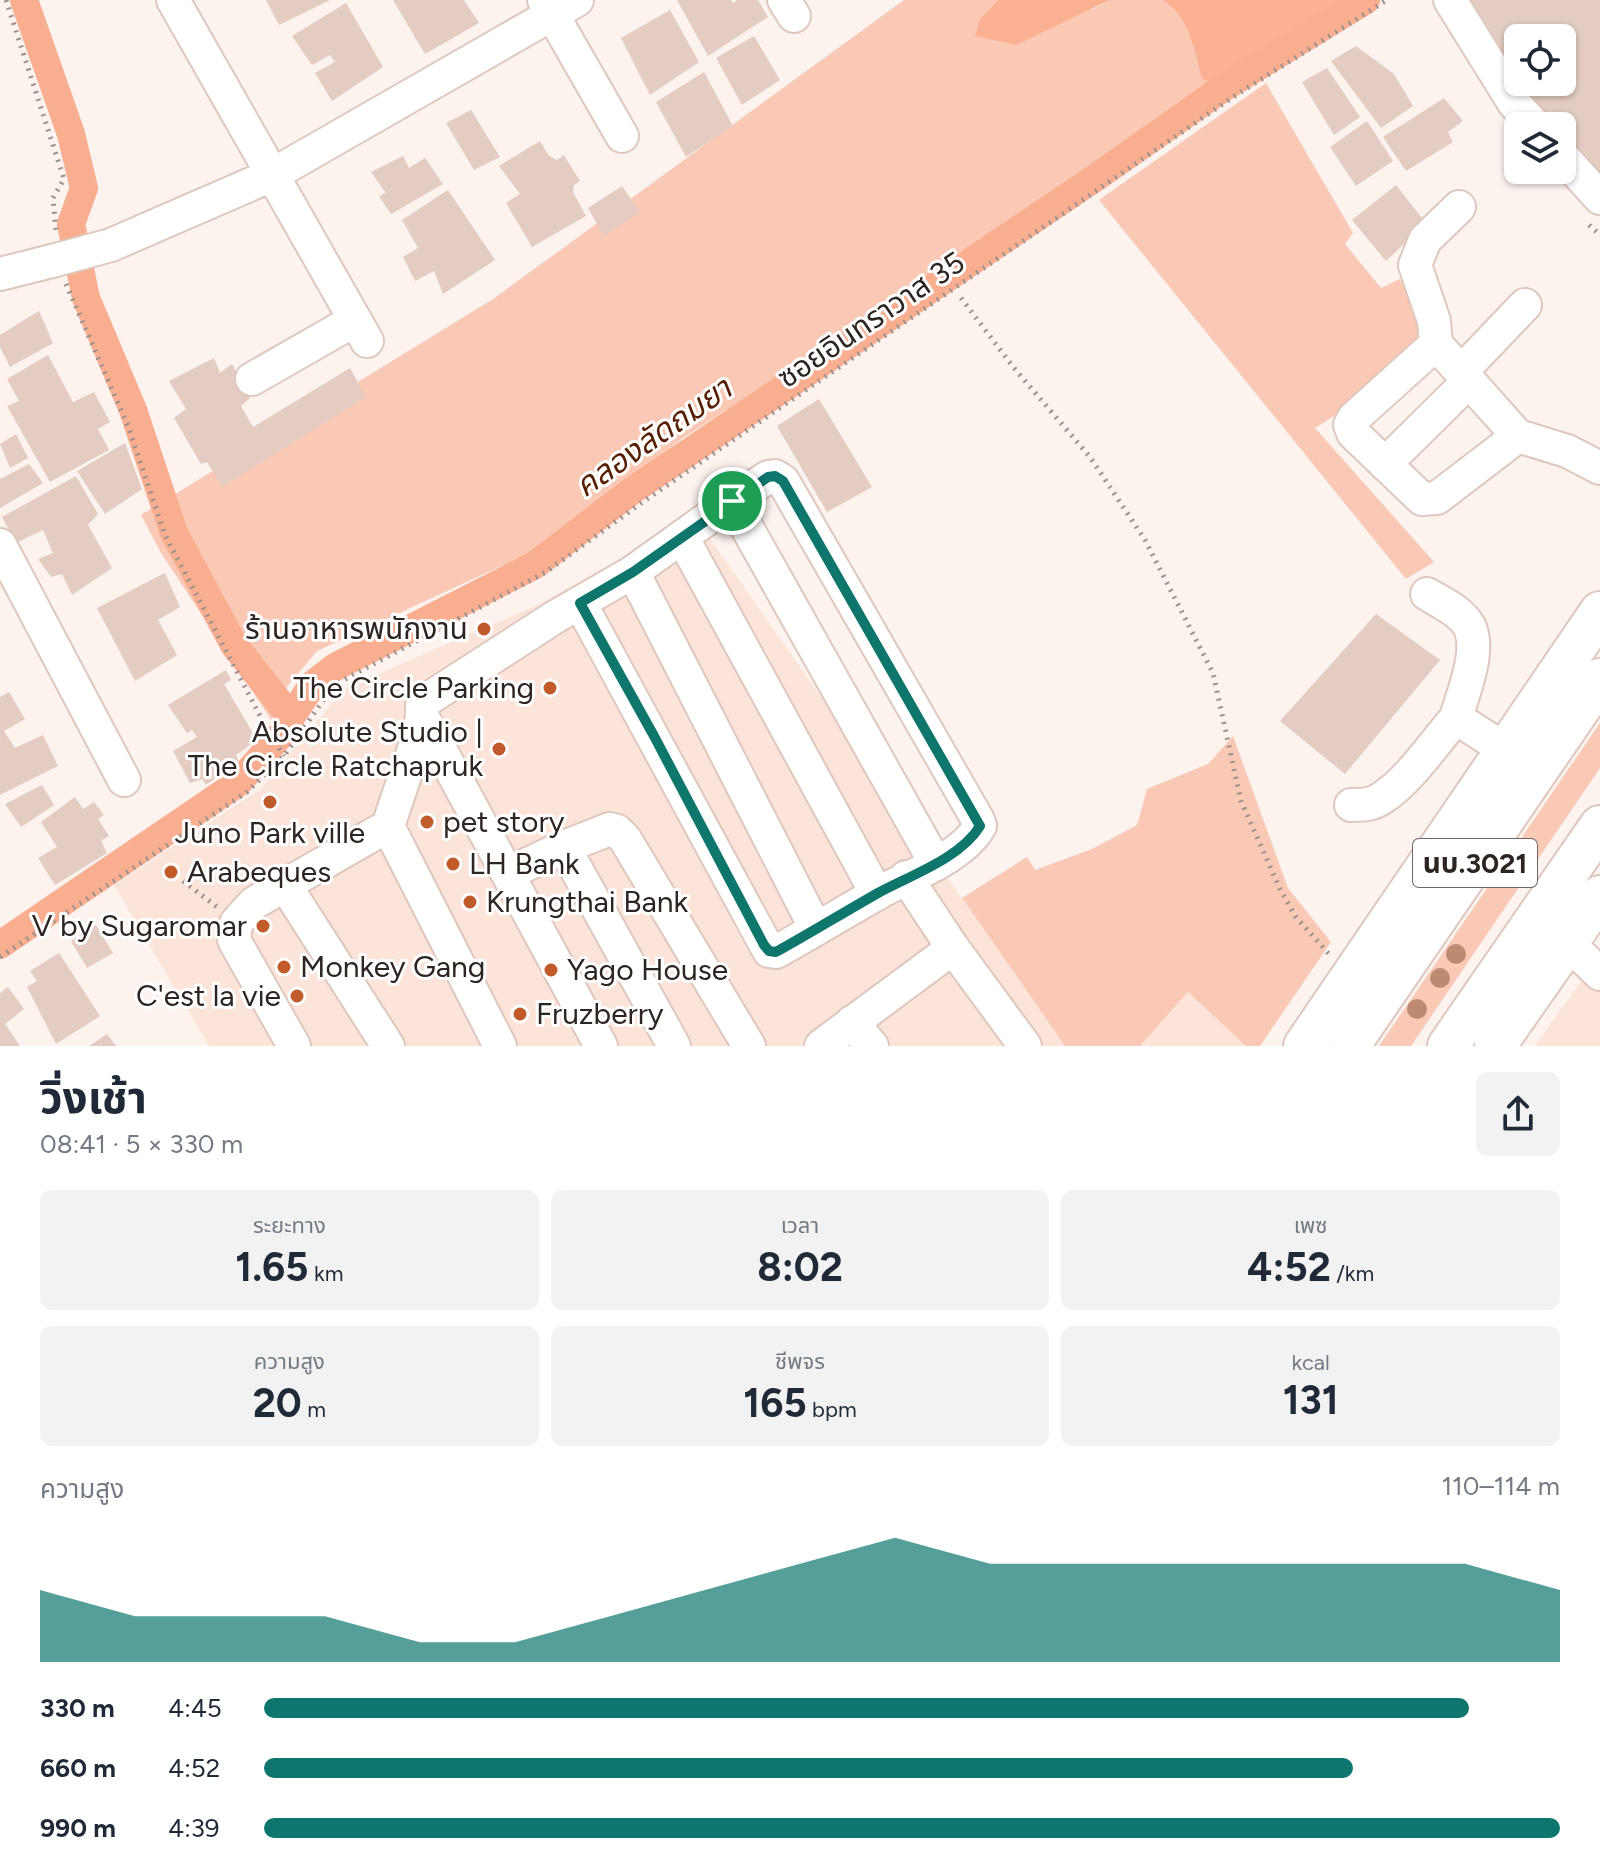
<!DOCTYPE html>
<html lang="th">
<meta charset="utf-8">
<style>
body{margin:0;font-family:Figtree,"Noto Sans Thai",sans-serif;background:#f2f2f3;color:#1f2937;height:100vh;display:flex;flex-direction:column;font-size:30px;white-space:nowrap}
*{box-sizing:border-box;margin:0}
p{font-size:26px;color:#747a83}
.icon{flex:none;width:44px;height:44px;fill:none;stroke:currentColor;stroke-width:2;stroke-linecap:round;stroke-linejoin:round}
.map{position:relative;height:1046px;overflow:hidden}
.side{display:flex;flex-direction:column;background:#fff;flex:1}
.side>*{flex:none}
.fabs{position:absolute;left:1504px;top:24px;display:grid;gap:16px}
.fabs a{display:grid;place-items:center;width:72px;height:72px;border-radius:12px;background:#fff;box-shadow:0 2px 6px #0004;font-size:40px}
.pin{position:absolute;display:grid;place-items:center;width:68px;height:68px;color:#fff;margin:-34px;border:4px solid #fff;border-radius:50%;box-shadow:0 2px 8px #0007}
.round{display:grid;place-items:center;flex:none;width:84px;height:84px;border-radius:12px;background:#f2f2f3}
.overview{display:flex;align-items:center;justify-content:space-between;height:136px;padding:0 40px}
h1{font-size:44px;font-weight:700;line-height:60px}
.metrics{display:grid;grid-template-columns:repeat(3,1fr);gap:12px;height:136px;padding:8px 40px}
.metrics div{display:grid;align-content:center;border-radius:12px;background:#f2f2f3;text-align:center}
.metrics b{font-size:40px;font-weight:700}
.metrics small{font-size:22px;font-weight:400}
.metrics p{font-size:22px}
.chart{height:224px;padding:16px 40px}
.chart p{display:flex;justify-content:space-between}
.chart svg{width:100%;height:144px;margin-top:8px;fill:#0f766e;opacity:.7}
ul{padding:0 40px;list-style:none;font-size:26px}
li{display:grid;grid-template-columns:128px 96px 1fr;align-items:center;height:60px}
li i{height:20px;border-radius:10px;background:#0f766e}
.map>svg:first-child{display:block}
</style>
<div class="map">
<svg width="1600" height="1046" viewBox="0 0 1600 1046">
<rect width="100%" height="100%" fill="#fcf2ee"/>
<!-- built -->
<g fill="#fde4d9">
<polygon points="695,517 1065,1046 209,1046 114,885 261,789 345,688 540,604"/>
<polygon points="1600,956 1600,1046 1535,1046 1541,1037"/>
<polygon points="1188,992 1246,1046 1140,1046"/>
</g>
<!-- green -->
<g fill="#fac9b5">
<polygon points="904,0 998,0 980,19 1093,9 1110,0 1163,0 1176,8 1190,36 1202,79 1212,84 1079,181 683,438 534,551 317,651 280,695 272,721 161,553 141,515 493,299"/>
<polygon points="1266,83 1353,233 1345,244 1381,288 1400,279 1429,335 1345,409 1315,428 1434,562 1406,579 1099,200"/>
<polygon points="1600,723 1600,768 1411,1046 1379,1046"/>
<polygon points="1233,736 1288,888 1331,942 1260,1046 1246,1046 1188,992 1140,1046 1065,1046 962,898 1027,857 1035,870 1092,849 1137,825 1147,789 1208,764"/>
</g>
<!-- forest -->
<g fill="#fbb192">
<polygon points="998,0 1110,0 1016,45 975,36 980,19"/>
<path d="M1163,0H1356L1212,84L1202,79C1194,51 1189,16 1163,0Z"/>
</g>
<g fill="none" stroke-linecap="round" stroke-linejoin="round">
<!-- canal -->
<g stroke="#f9ae90" stroke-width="28">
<polyline points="24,0 71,134 84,188 71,224 86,298 133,410 174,533 234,645 291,717"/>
<polyline points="0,945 238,783 286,729 291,717 313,684 335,667 535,565 633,490 1098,176 1223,88 1366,0"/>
</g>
</g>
<!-- building -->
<g fill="#e4ccc3" fill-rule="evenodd">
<polygon points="266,0 330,0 279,25"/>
<polygon points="393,0 464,0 479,23 425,54"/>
<polygon points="677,0 731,0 733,3 737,0 758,0 768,17 708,56"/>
<path d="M1466,0H1600V175L1562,137V126H1551L1534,109ZM1518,38H1562V82H1518Z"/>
<polygon points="346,3 383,67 332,101 315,73 335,62 330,55 312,65 292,36"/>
<polygon points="670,10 699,62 650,95 621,38"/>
<polygon points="754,36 780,80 742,105 716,58"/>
<polygon points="1356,46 1394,74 1413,106 1381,128 1331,61"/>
<polygon points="1327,68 1360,117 1334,135 1302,82"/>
<polygon points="704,72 733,126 686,157 656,102"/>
<polygon points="1444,98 1463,121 1448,132 1453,142 1406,171 1383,137"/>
<polygon points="471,110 500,157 474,170 446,123"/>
<polygon points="1367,121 1393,161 1356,186 1330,147"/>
<polygon points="540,141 549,156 557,160 564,155 580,181 574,185 573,192 586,216 532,247 506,203 520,194 499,166"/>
<polygon points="403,156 409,168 425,158 443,184 391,214 379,196 386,193 371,172"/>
<polygon points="1396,185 1426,223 1386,261 1352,220"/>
<polygon points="622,186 640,212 604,236 588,208"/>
<polygon points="448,190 495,260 443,294 434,271 415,281 403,257 418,248 402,220"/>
<polygon points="39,311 53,343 10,367 0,347 0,335"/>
<polygon points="48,355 73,402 94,392 110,422 98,429 109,450 50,482 7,406 19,401 7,379"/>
<polygon points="214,358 220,373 232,364 250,398 241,406 253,427 350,368 366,397 222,487 207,462 201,464 174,418 186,409 169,381"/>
<polygon points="819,399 872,487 827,512 777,426"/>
<polygon points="16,434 28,458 10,468 0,444"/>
<polygon points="125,443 142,489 105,514 77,471"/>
<polygon points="29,464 43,483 0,508 0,479"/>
<polygon points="76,476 98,514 88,525 112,568 72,595 62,574 51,577 38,559 53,553 43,530 16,543 2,517"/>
<polygon points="165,573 180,607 158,620 177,655 135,681 97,608"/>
<polygon points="1376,614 1440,660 1345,774 1280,721"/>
<polygon points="226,670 231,680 224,684 257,740 236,755 239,762 206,785 202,779 190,783 173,751 197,737 192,730 187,733 168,705"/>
<polygon points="9,692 25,719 4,731 15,748 43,735 58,766 0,795 0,697"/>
<polygon points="42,785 54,805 21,827 5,804"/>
<polygon points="75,797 83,809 94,802 104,815 98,819 109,836 101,841 107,853 55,885 38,858 57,847 41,822"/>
<polygon points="96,925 113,953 87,968 71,941"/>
<polygon points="59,953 100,1016 56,1044 27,987 37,981 30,971"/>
<polygon points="8,987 24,1009 5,1024 20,1046 0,1046 0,993"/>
<polygon points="107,1034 116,1046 89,1046"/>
</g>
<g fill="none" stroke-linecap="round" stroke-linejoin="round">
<!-- minor casing -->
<g stroke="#dec7be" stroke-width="36">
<g id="minor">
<polyline points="173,0 367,341"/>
<polyline points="544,0 622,136"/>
<polyline points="784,0 794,16"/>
<polyline points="1450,0 1514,103 1535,126"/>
<polyline points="1562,156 1600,198"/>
<polyline points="1459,207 1425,240 1415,265 1434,321 1436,344 1354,418 1350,425 1353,433 1422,499 1437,498 1518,436 1567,451 1600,468"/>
<polyline points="111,245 272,175 577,0"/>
<polyline points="0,274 52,261"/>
<polyline points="1436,344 1518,436"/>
<polyline points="1461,372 1525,305"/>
<polyline points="252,379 355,320"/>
<polyline points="1385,464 1469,381"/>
<polyline points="682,537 877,894"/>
<polyline points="0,545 124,780"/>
<polyline points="633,572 816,929"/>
<path d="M1427,594C1439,601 1454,608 1464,619C1486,641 1463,692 1456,718L1506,750"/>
<path d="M580,603L769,951L776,952C810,933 843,913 878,893C909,876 962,858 980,826L978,820L783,481L775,476L768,477L732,501"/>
<path d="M1351,805C1362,805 1372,805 1382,798C1409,781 1434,743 1456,718"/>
<polyline points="388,826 500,1046"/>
<polyline points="564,847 610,829 617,831 625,839 749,1046"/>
<polyline points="509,873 564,847 674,1046"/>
<polyline points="906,877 953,948"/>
<polyline points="285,885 388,1046"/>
<polyline points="1568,943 1600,974"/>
<polyline points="852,1022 872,1046"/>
<polyline points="294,1046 234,940 236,923 254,903 388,826 419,734 422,716"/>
<polyline points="601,1046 422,716 422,706 428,699 555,617 633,572 732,501 936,864"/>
<polyline points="821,1046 953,948 1025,1046"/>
</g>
</g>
<!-- major casing -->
<g stroke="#dec7be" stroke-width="44">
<g id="major">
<polyline points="1304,1046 1600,612"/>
<polyline points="1349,1046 1600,679"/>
<polyline points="1448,1046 1600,826"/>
<polyline points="1495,1046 1600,896"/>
</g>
</g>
<!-- path -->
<g stroke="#9b928e" stroke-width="5" stroke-dasharray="2 6" stroke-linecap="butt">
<polyline points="6,0 64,179 53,198 56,231"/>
<polyline points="1589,225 1600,235"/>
<polyline points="66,284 128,426 165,535 265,725 284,756"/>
<polyline points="961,298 1014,368 1090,457 1145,540 1213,673 1241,801 1280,889 1296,917 1329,954"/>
<polyline points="183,881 217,907"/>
<polyline points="0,957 247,792 284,756 334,685 546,572 644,501 1233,97 1387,0"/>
</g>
<!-- minor -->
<use href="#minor" stroke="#fff" stroke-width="32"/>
<!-- major -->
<use href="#major" stroke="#fff" stroke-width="40"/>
<!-- minor-bridge casing -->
<g stroke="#dec7be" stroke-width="36" stroke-linecap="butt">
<polyline id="minor-bridge" points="52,261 111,245"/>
</g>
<!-- minor-bridge -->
<use href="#minor-bridge" stroke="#fff" stroke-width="32"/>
</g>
<!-- trees -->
<g fill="#bb8a70">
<circle cx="1456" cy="954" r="10"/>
<circle cx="1440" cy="978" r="10"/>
<circle cx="1417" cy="1009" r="10"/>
</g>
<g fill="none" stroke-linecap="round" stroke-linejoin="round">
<!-- route casing -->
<g stroke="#fff" stroke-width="16">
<path id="route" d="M775,476L783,481L980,826C961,858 909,876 878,893C843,913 810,933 776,952L769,951L764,945L654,736L580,603L633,572L768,477Z"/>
</g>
<!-- route -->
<use href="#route" stroke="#0f766e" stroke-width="10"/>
</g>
<!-- markers -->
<g fill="#c15b2c" stroke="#fff" stroke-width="3">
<circle cx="484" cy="629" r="8"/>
<circle cx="550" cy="688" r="8"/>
<circle cx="499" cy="749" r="8"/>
<circle cx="270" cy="802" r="8"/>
<circle cx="427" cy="822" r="8"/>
<circle cx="453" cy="864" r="8"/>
<circle cx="171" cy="872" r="8"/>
<circle cx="470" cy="902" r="8"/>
<circle cx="263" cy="926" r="8"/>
<circle cx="284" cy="967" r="8"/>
<circle cx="551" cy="970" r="8"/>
<circle cx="297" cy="996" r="8"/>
<circle cx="520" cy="1014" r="8"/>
</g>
<g text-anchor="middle" stroke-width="6" stroke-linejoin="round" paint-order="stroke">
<!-- shield labels -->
<rect fill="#fff" stroke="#6c6664" stroke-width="2" x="1413" y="839" width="124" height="48" rx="6"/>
<g font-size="28" font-weight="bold" fill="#2d2521">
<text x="1475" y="873">นบ.3021</text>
</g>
<!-- street labels -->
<g font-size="30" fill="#2d2521" stroke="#fff">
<text transform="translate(871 320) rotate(-34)" y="10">ซอยอินทราวาส 35</text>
</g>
<!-- poi labels -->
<g font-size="30" fill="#2d2521" stroke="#fff" text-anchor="start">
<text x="468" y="639" text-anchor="end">ร้านอาหารพนักงาน</text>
<text x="534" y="698" text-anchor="end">The Circle Parking</text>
<text x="483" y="742" text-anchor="end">Absolute Studio |<tspan x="483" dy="34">The Circle Ratchapruk</tspan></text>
<text x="443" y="832">pet story</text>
<text x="270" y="843" text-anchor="middle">Juno Park ville</text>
<text x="469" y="874">LH Bank</text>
<text x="187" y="882">Arabeques</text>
<text x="486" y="912">Krungthai Bank</text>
<text x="247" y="936" text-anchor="end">V by Sugaromar</text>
<text x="300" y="977">Monkey Gang</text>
<text x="567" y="980">Yago House</text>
<text x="281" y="1006" text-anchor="end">C'est la vie</text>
<text x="536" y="1024">Fruzberry</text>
</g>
<!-- water labels -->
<g font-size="32" font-style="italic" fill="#561f02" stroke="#fff">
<text transform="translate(653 437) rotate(-35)" y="11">คลองลัดถมยา</text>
</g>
</g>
</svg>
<div class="fabs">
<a><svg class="icon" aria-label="locate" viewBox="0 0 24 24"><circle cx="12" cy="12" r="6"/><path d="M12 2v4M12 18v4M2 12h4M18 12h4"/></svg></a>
<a><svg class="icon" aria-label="layers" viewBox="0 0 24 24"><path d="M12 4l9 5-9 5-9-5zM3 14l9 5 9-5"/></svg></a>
</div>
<div class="pin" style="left:732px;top:501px;background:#1e9e55"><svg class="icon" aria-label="arrive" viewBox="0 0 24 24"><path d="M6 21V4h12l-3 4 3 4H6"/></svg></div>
</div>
<section class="side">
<div class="overview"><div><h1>วิ่งเช้า</h1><p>08:41 · 5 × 330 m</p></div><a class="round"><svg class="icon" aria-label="share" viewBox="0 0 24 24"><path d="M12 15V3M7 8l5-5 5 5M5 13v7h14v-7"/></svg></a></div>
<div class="metrics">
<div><p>ระยะทาง</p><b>1.65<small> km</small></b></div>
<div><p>เวลา</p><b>8:02</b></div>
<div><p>เพซ</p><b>4:52<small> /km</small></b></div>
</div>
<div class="metrics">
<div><p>ความสูง</p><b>20<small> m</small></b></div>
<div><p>ชีพจร</p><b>165<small> bpm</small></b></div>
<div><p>kcal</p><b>131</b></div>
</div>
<div class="chart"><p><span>ความสูง</span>110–114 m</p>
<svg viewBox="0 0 160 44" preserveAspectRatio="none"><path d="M0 44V22L10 30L20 30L30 30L40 38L50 38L60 30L70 22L80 14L90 6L100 14L110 14L120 14L130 14L140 14L150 14L160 22V44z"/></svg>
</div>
<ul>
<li><b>330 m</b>4:45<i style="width:93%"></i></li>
<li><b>660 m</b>4:52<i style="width:84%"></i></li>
<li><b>990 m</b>4:39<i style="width:100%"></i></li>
</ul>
</section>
